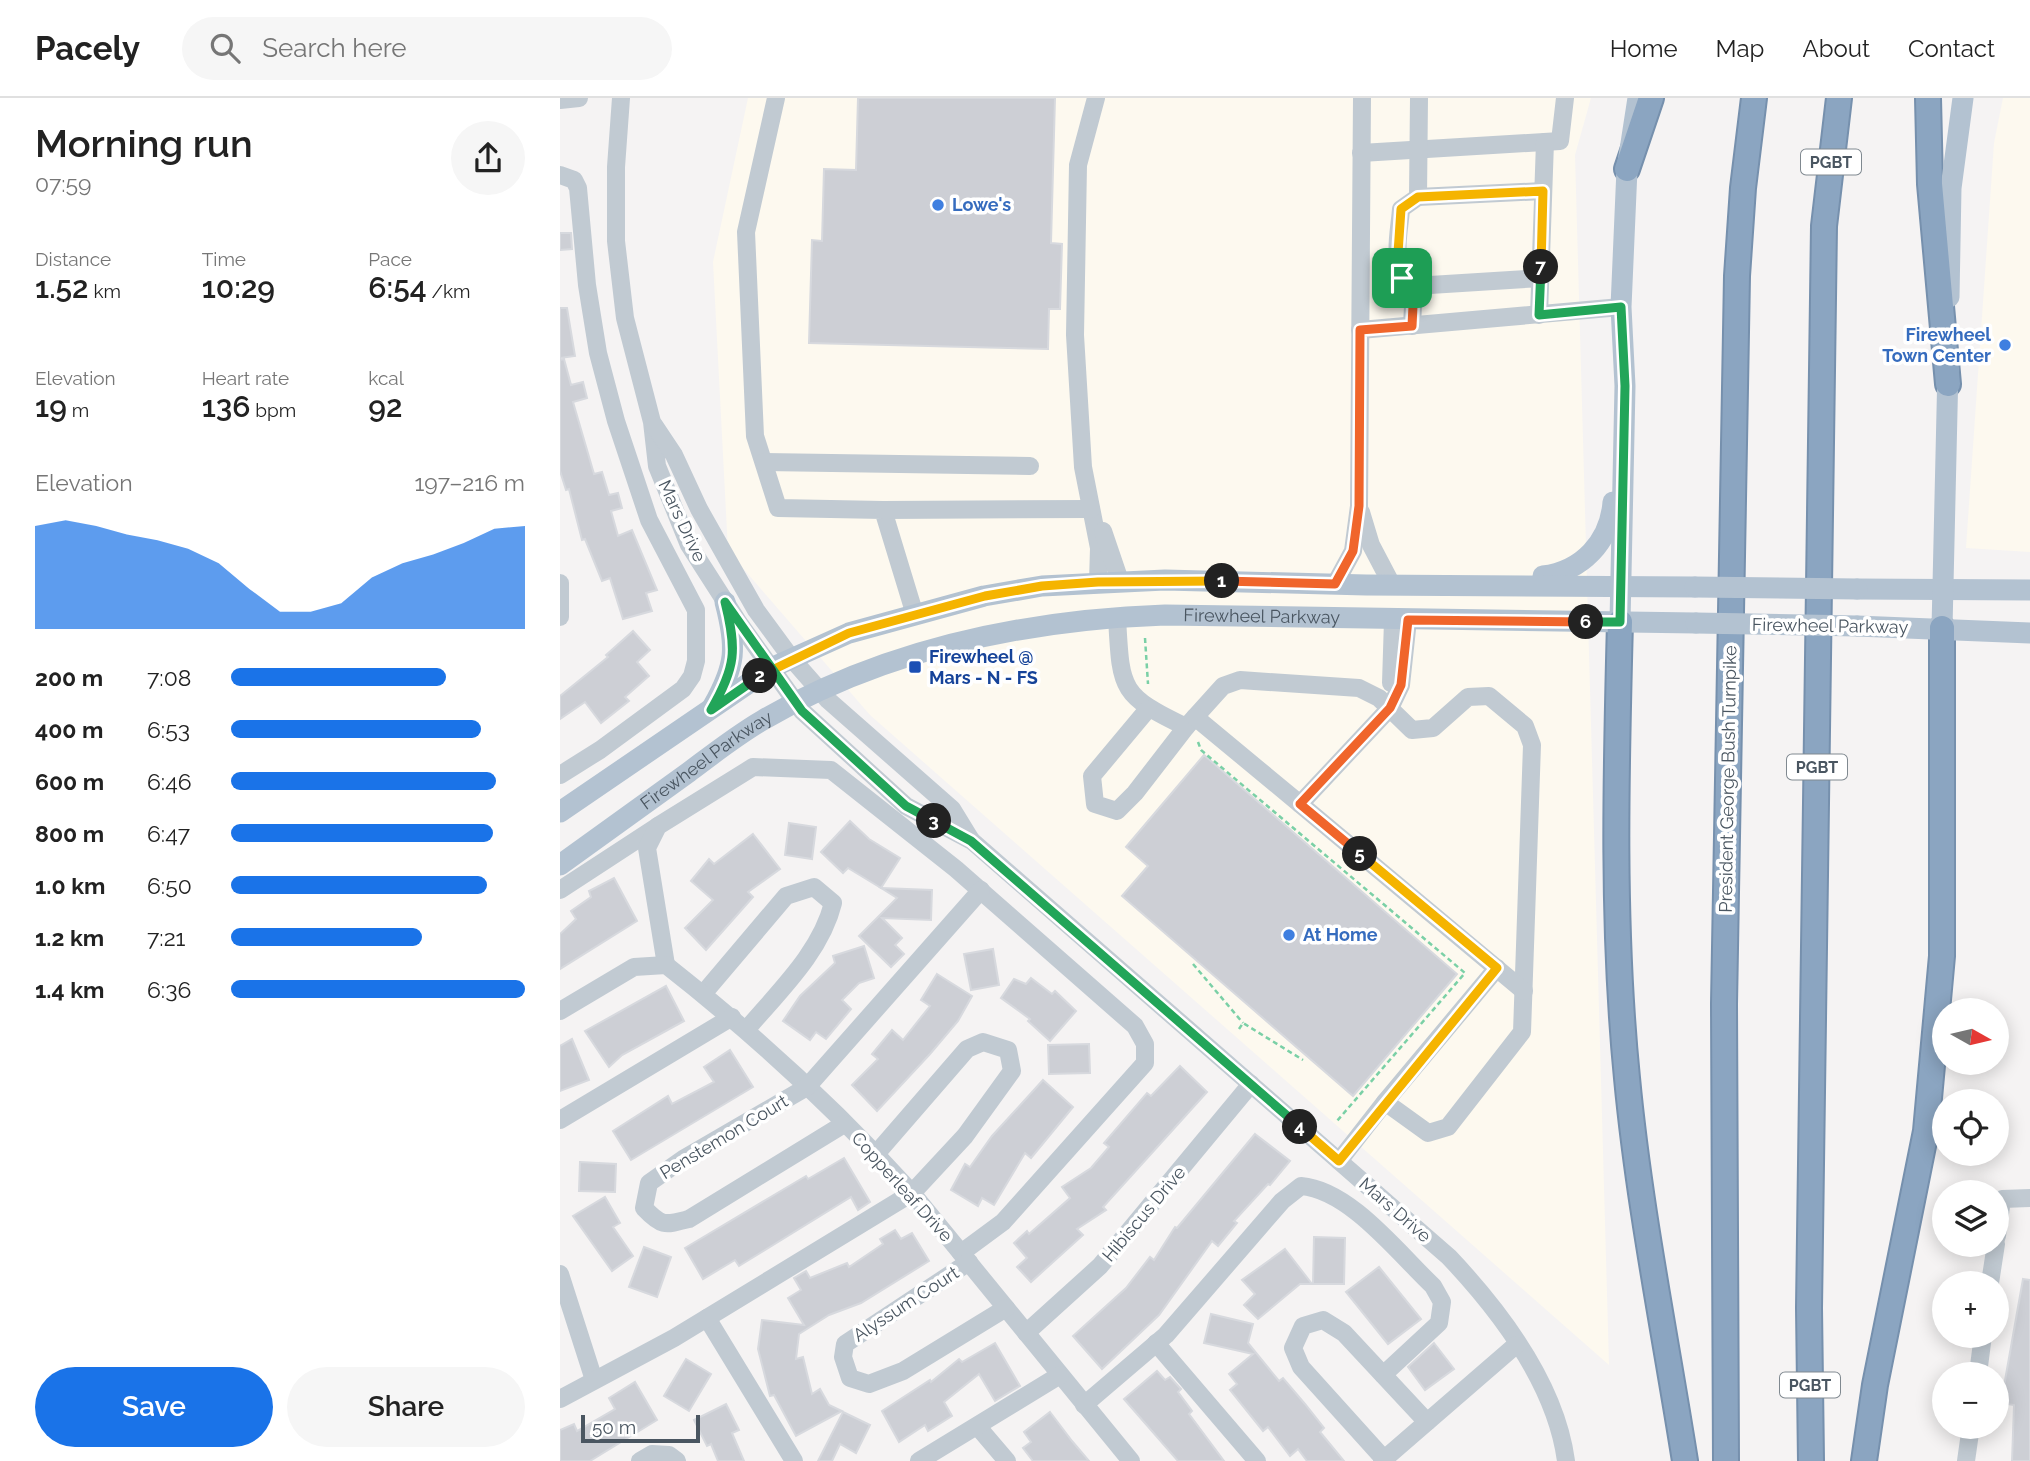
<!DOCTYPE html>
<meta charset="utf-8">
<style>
body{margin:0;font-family:Raleway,sans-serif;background:#f6f6f6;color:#222;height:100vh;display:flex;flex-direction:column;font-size:26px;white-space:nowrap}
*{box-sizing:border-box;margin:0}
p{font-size:23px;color:#767676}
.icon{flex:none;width:38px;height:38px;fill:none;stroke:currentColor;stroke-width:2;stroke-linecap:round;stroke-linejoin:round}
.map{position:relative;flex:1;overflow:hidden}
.panel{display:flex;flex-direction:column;background:#fff;width:560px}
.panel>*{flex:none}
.needle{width:46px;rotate:98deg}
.controls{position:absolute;left:1372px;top:900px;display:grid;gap:14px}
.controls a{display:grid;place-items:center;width:77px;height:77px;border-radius:50%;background:#fff;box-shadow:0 4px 18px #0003;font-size:35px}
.scale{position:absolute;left:21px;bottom:18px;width:119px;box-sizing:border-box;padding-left:7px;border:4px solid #4a5661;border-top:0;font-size:19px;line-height:24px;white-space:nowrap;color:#4a5661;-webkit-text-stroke:5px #fff;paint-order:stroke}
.pin{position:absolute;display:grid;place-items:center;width:60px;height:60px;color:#fff;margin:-30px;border-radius:14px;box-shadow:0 4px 10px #0006}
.km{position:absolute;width:35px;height:35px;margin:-18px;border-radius:50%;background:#222;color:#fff;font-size:19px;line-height:35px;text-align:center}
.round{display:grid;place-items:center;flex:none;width:74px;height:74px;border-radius:37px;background:#f6f6f6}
.overview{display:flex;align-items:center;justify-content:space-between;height:119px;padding:0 35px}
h1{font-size:38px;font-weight:600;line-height:52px}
.metrics{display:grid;grid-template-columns:repeat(3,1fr);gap:10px;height:119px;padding:7px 35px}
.metrics div{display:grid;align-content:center}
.metrics b{font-size:30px;font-weight:600}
.metrics small{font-size:19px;font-weight:400}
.metrics p{font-size:19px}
.chart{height:196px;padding:14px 35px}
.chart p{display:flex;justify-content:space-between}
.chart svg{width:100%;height:126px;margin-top:7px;fill:#1a73e8;opacity:.7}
.primary-button{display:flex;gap:14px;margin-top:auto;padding:14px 35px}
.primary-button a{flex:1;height:80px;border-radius:42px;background:#1a73e8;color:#fff;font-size:28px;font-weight:600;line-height:80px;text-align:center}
.primary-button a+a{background:#f6f6f6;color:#222}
ul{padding:0 35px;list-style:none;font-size:23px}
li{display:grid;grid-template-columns:112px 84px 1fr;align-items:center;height:52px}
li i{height:18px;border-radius:9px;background:#1a73e8}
header{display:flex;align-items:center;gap:42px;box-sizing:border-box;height:98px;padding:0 35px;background:#fff;border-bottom:2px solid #e0e0e0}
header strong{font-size:33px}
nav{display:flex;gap:38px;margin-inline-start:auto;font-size:24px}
.search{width:490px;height:63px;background:#f6f6f6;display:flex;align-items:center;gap:18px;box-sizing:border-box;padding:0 24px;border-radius:38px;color:#767676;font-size:26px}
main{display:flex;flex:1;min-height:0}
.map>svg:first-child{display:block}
</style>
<header>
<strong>Pacely</strong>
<div class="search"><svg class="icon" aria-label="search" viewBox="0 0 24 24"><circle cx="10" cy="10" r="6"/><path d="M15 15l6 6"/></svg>Search here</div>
<nav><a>Home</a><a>Map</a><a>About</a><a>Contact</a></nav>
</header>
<main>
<section class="panel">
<div class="overview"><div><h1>Morning run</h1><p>07:59</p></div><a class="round"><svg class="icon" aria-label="share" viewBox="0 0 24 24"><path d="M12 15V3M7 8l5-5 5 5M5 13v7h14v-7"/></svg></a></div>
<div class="metrics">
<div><p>Distance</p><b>1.52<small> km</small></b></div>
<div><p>Time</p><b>10:29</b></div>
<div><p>Pace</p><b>6:54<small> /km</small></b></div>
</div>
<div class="metrics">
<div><p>Elevation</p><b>19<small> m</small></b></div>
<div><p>Heart rate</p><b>136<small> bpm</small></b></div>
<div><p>kcal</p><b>92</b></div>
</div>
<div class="chart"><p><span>Elevation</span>197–216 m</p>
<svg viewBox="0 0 160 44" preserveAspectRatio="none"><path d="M0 44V8L10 6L20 8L30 11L40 13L50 16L60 21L70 30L80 38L90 38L100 35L110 26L120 21L130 18L140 14L150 9L160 8V44z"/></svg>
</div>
<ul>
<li><b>200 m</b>7:08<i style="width:73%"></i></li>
<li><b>400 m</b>6:53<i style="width:85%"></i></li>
<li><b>600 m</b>6:46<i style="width:90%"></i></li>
<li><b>800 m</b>6:47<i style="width:89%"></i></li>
<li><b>1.0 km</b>6:50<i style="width:87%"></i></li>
<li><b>1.2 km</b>7:21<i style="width:65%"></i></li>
<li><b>1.4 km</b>6:36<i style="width:100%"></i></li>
</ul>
<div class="primary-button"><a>Save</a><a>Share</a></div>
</section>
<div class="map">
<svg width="1470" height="1363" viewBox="0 0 1470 1363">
<rect width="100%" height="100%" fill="#f5f3f3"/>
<!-- commercial -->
<g fill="#fdf9ef">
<polygon points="188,0 1031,0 1015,57 1049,1267 310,617 168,453 153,164"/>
<polygon points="1443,0 1470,0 1470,454 1406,450 1434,45"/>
</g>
<!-- building -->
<g fill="#cdcfd5" stroke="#d7d9de" stroke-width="2">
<polygon points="298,0 495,0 491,145 502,146 500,211 489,211 488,251 249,245 252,142 262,143 264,71 296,72"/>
<polygon points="0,135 11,135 12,151 0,152"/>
<polygon points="0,210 7,210 15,258 0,260"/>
<polygon points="4,261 11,287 23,284 27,300 13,304 34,376 42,374 49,397 58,395 62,410 51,413 58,438 72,432 97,492 86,495 92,513 63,521 50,480 42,483 25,441 22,442 9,391 6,392 0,373 0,262"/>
<polygon points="73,533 90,552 77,564 89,578 65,599 69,603 41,625 25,604 0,621 0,598 48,559 46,557"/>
<polygon points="644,657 897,876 793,998 562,798 588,768 566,749"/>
<polygon points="290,723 309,741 340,760 321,790 288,770 283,775 261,754"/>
<polygon points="229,725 256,729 252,761 225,757"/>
<polygon points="193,736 220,771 188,794 193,799 146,852 125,830 153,802 131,783 149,761 154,766"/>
<polygon points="54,780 77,823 0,871 0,836 16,821 11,813 31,799 29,793"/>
<polygon points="321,790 372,792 371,822 322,820 342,840 335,847 344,856 331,869 299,838 337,800"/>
<polygon points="304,848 314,880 299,885 282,902 291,911 266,941 256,934 250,942 223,923 240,898 275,865 273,858"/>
<polygon points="433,851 439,887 411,892 404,856"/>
<polygon points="377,876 412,898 398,923 370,956 317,1013 292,987 318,961 312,956 332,932 343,942 370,908 361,902"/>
<polygon points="471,880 492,896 495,893 516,913 490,943 468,923 470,921 441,900 454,881 466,886"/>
<polygon points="106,888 124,923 62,957 49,969 25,933"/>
<polygon points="12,941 29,982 0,993 0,948"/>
<polygon points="529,946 530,975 489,976 488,947"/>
<polygon points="170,952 193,989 71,1062 53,1033 108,998 112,1006 154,984 144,969"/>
<polygon points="620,968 647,994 543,1109 546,1112 517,1131 523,1137 471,1184 457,1169 467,1160 454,1145 467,1133 469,1136 510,1100 502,1089 531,1070 549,1049 544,1045 587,995 591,998"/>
<polygon points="483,982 513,1009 471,1060 465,1055 434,1107 422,1100 418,1108 391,1092 405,1066 410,1069 432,1038"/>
<polygon points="695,1036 730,1063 710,1087 708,1086 674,1123 677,1125 658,1148 652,1143 599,1217 542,1271 513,1238 566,1190 590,1159 594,1162 615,1129 617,1130"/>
<polygon points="284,1060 310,1104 298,1112 291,1099 179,1168 175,1162 143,1181 125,1150 246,1078 248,1081"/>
<polygon points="20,1064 56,1066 55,1094 19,1093"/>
<polygon points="45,1099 60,1125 53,1129 73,1158 52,1173 13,1118"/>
<polygon points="335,1132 341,1141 352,1135 369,1163 301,1205 269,1217 239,1236 236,1261 243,1259 252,1296 260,1291 269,1307 282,1313 236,1338 214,1297 210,1298 198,1251 202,1222 244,1227 228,1200 241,1192 234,1180 246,1173 250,1180 287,1165 289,1169 323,1146 320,1141"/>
<polygon points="754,1139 785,1140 784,1186 753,1186"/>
<polygon points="84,1149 111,1159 97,1199 69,1189"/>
<polygon points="725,1151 752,1186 740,1186 698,1221 684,1207 695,1196 682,1182"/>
<polygon points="819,1169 861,1221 828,1246 786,1194"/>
<polygon points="1463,1181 1470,1182 1470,1363 1452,1363 1454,1307 1441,1305"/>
<polygon points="651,1216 693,1226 688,1245 719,1283 723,1280 745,1306 764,1330 760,1334 784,1363 747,1363 738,1351 730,1358 708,1329 703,1333 670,1292 677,1286 669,1276 693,1256 644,1245"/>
<polygon points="435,1245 460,1288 435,1303 419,1276 384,1304 392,1318 368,1333 365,1327 339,1344 322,1313 370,1282 371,1284 399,1261 402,1264"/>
<polygon points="874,1245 894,1271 865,1292 848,1269"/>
<polygon points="126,1261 151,1276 129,1313 104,1298"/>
<polygon points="597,1273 605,1282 610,1279 621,1291 618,1294 632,1313 629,1316 664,1363 618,1363 564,1301"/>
<polygon points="75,1284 97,1322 30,1363 0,1363 0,1332 14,1326 17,1333 55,1311 49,1300"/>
<polygon points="166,1306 179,1332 172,1335 184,1363 158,1363 151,1346 147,1348 134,1322"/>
<polygon points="283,1314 310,1327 296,1355 280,1346 272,1363 258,1363"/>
<polygon points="490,1314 512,1343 529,1363 473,1363 463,1350 471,1344 464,1334"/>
</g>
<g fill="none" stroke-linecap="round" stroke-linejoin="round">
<!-- highway casing -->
<g stroke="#7690ad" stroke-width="28">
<g id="highway">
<polyline points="1368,0 1370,86 1388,286"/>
<polyline points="1067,71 1091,0"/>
<path d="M1060,524C1056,676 1052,829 1067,980C1079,1108 1105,1236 1125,1363"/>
<polyline points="1166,1363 1164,906 1177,178 1183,90 1194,0"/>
<polyline points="1251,1363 1249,1210 1264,128 1279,0"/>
<polyline points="1304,1363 1315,1287 1366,1033 1382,858 1382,530"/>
</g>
</g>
<!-- path -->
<g stroke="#7ad0a6" stroke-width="2.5" stroke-dasharray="5 3.5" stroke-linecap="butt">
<polyline points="585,540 588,586"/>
<polyline points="638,644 641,652 905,875 777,1023"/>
<polyline points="633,866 683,925"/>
<polyline points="679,931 683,925 743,962"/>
</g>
<!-- minor -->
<g stroke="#c1cad2" stroke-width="18">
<path d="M61,0L56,69V143L65,220L92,324L97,368L129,447L179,525L242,613L346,708L412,743L889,1159C940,1213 996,1287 1006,1363"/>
<polyline points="216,0 186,134 195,338 218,410 323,412 355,517"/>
<polyline points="536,0 518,67 515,237 523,369 539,450 538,484"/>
<polyline points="0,2 19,0"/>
<polyline points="801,55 1000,43 1005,0"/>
<polyline points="0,77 14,82 18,90 27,187 38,255 56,323 89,422 136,512 136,563 132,578 123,591 40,652 0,677"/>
<polyline points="858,99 859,0"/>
<path d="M981,180L854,188C829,170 839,139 841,111L858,99L983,93"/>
<polyline points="979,217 985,44"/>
<polyline points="852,228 854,188"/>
<polyline points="800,232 1061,209"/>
<polyline points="94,327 114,357 139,411 196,512 232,561 268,602 392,711 411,742"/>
<polyline points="204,364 470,368"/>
<polyline points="323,412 531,411"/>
<polyline points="801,414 811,447 832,487"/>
<polyline points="543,433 560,483"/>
<polyline points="0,485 0,519"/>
<polyline points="775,486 793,453 799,408 802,0"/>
<path d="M557,519C561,591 559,597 626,629L663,588L680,582L799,590L819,600L852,632L873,630L908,599L929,598L965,628L972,647L962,934L888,1029L868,1035L825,1004L779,1063"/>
<polyline points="831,585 833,522"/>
<polyline points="588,611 532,678 535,706 557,713 575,695 626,629"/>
<polyline points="635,619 740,706 830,610 841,587 848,522"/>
<polyline points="740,706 964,893"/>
<polyline points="0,792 98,728"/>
<polyline points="106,867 87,750 98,728 193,669 271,672 396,771 575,928 585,946 585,965 443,1124 401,1155"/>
<path d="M143,896L226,798L254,789L273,805C261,854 219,893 187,931"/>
<path d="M0,913L74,869L106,867C194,936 277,1012 352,1095L571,1363"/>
<polyline points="825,1004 937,870"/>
<polyline points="0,1022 172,919"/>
<path d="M284,1026L129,1121C105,1127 102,1129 84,1110L89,1085L123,1061L247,989L421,792"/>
<polyline points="1437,1138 1442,1101 1470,1100"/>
<polyline points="409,1164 285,1246 283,1259 290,1280 309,1286 343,1273 446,1210"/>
<polyline points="0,1176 34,1282"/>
<polyline points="1430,1185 1436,1146"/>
<polyline points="147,1220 234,1363"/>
<polyline points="466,1235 540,1168 691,986"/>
<polyline points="596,1245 697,1363"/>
<polyline points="1418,1276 1423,1237"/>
<polyline points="0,1301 114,1240 352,1095 405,1038 452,973 448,952 423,944 407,951 316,1056"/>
<path d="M524,1307L606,1237L722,1103L741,1088C790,1092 838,1155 873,1188L882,1204L879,1225L823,1277"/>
<polyline points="418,1329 447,1363"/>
<polyline points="824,1361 741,1269 733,1250 743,1228 763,1222 784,1235 867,1324"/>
<polyline points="80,1363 92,1356 109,1357 117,1363"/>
<polyline points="359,1363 500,1277"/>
<polyline points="822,1363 956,1247"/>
<polyline points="1406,1363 1411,1328"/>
</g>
<!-- major -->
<g stroke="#b3c2d1" stroke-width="21">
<polyline points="1389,199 1391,90 1403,0"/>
<path d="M983,478C1022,473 1050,444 1053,404"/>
<polyline points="1297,491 1470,492"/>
<polyline points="1060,524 1065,288 1061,209 1067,71 1078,0"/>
<polyline points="1297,528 1470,535"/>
<polyline points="1382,530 1388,270"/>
<path d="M153,608C176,567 177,550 165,504"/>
<polyline points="0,714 211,570 289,535 424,498 482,488 605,482 806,487 1135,489"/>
<path id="s1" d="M0,767C43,736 86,705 129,674C153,656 177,637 203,622C325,551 465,522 605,517L1136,525"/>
</g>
<!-- highway -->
<use href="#highway" stroke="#8ba5c1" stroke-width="24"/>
<!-- major-bridge -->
<g stroke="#b3c2d1" stroke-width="21">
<polyline points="1135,489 1297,491"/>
<polyline points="1136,525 1297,528"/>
</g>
</g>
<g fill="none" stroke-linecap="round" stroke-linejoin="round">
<!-- split-1 casing -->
<g stroke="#fff" stroke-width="14">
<polyline id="split-1" points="662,483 775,486 793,453 799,408 800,232 852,228 854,188 842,180"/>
</g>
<!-- split-2 casing -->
<g stroke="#fff" stroke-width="14">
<polyline id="split-2" points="200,578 289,535 425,498 482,488 538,484 662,483"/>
</g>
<!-- split-3 casing -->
<g stroke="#fff" stroke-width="14">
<path id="split-3" d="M200,578L151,612C176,569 177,552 165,504L242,613L346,708L374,723"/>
</g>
<!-- split-4 casing -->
<g stroke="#fff" stroke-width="14">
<polyline id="split-4" points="374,723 411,743 740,1029"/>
</g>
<!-- split-5 casing -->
<g stroke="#fff" stroke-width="14">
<polyline id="split-5" points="740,1029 779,1063 937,870 800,756"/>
</g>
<!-- split-6 casing -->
<g stroke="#fff" stroke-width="14">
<polyline id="split-6" points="800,756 740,706 830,610 841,587 848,522 1026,524"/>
</g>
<!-- split-7 casing -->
<g stroke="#fff" stroke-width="14">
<polyline id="split-7" points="981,169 979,217 1061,209 1065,288 1060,524 1026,524"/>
</g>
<!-- split-8 casing -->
<g stroke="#fff" stroke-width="14">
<polyline id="split-8" points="842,180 837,170 841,111 858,99 983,93 981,169"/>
</g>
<!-- split-1 -->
<use href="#split-1" stroke="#f0652b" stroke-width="9"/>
<!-- split-2 -->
<use href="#split-2" stroke="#f5b400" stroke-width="9"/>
<!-- split-3 -->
<use href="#split-3" stroke="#22a559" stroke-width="9"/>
<!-- split-4 -->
<use href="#split-4" stroke="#22a559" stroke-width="9"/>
<!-- split-5 -->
<use href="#split-5" stroke="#f5b400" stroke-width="9"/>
<!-- split-6 -->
<use href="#split-6" stroke="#f0652b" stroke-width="9"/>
<!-- split-7 -->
<use href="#split-7" stroke="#22a559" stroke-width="9"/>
<!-- split-8 -->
<use href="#split-8" stroke="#f5b400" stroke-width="9"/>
</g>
<!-- markers -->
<g fill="#3f7fe0" stroke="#fff" stroke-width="2.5">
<circle cx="378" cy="107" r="7"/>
<circle cx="1445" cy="247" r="7"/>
<circle cx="729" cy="837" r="7"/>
</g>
<rect fill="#1a4fb4" stroke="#fff" stroke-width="2.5" x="348" y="562" width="14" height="14" rx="3.5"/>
<g text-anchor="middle" stroke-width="7" stroke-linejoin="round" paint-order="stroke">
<!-- shield labels -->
<g fill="#fff" stroke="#808990" stroke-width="2">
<rect x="1241" y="51.5" width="60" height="25" rx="5"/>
<rect x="1227" y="656.5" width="60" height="25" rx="5"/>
<rect x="1220" y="1274.5" width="60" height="25" rx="5"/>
</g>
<g font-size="16" font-weight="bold" fill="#4a5661">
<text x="1271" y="70">PGBT</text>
<text x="1257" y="675">PGBT</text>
<text x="1250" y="1293">PGBT</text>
</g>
<!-- shop labels -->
<g font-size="18" font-weight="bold" fill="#366cbe" stroke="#fff" text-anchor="start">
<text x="392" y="113">Lowe's</text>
<text x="1431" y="243" text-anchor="end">Firewheel<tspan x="1431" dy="21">Town Center</tspan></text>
<text x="743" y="843">At Home</text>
</g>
<!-- street labels -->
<g font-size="18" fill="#4a5661" stroke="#fff">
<text transform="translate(122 423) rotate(65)" y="6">Mars Drive</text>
<text dy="6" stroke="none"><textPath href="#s1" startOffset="766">Firewheel Parkway</textPath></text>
<text transform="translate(1270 528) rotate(1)" y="6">Firewheel Parkway</text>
<text dy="6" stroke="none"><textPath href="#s1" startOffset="180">Firewheel Parkway</textPath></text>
<text transform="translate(1168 681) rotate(-89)" y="6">President George Bush Turnpike</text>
<text transform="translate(164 1039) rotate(-31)" y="6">Penstemon Court</text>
<text transform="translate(342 1089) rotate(48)" y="6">Copperleaf Drive</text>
<text transform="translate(835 1112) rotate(41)" y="6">Mars Drive</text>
<text transform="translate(584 1116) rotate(-50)" y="6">Hibiscus Drive</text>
<text transform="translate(346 1206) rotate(-33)" y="6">Alyssum Court</text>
</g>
<!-- transit labels -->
<g font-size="18" font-weight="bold" fill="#164399" stroke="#fff" text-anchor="start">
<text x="369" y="565">Firewheel @<tspan x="369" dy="21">Mars - N - FS</tspan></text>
</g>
</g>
</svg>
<div class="controls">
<a><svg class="needle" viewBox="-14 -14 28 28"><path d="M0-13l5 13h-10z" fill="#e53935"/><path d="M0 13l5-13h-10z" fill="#767676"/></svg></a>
<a><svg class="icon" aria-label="locate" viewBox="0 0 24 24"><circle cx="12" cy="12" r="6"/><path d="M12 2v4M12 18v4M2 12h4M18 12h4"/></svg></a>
<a><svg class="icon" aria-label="layers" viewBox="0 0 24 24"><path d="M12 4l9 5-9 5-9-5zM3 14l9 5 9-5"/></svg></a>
<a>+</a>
<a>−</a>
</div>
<div class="scale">50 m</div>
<div class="pin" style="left:842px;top:180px;background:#1e9e55"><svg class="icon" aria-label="arrive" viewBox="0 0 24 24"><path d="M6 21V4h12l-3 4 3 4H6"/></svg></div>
<b class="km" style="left:662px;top:483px">1</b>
<b class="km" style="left:200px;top:578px">2</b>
<b class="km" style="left:374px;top:723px">3</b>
<b class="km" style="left:740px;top:1029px">4</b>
<b class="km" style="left:800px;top:756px">5</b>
<b class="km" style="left:1026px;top:524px">6</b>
<b class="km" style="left:981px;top:169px">7</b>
</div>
</main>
